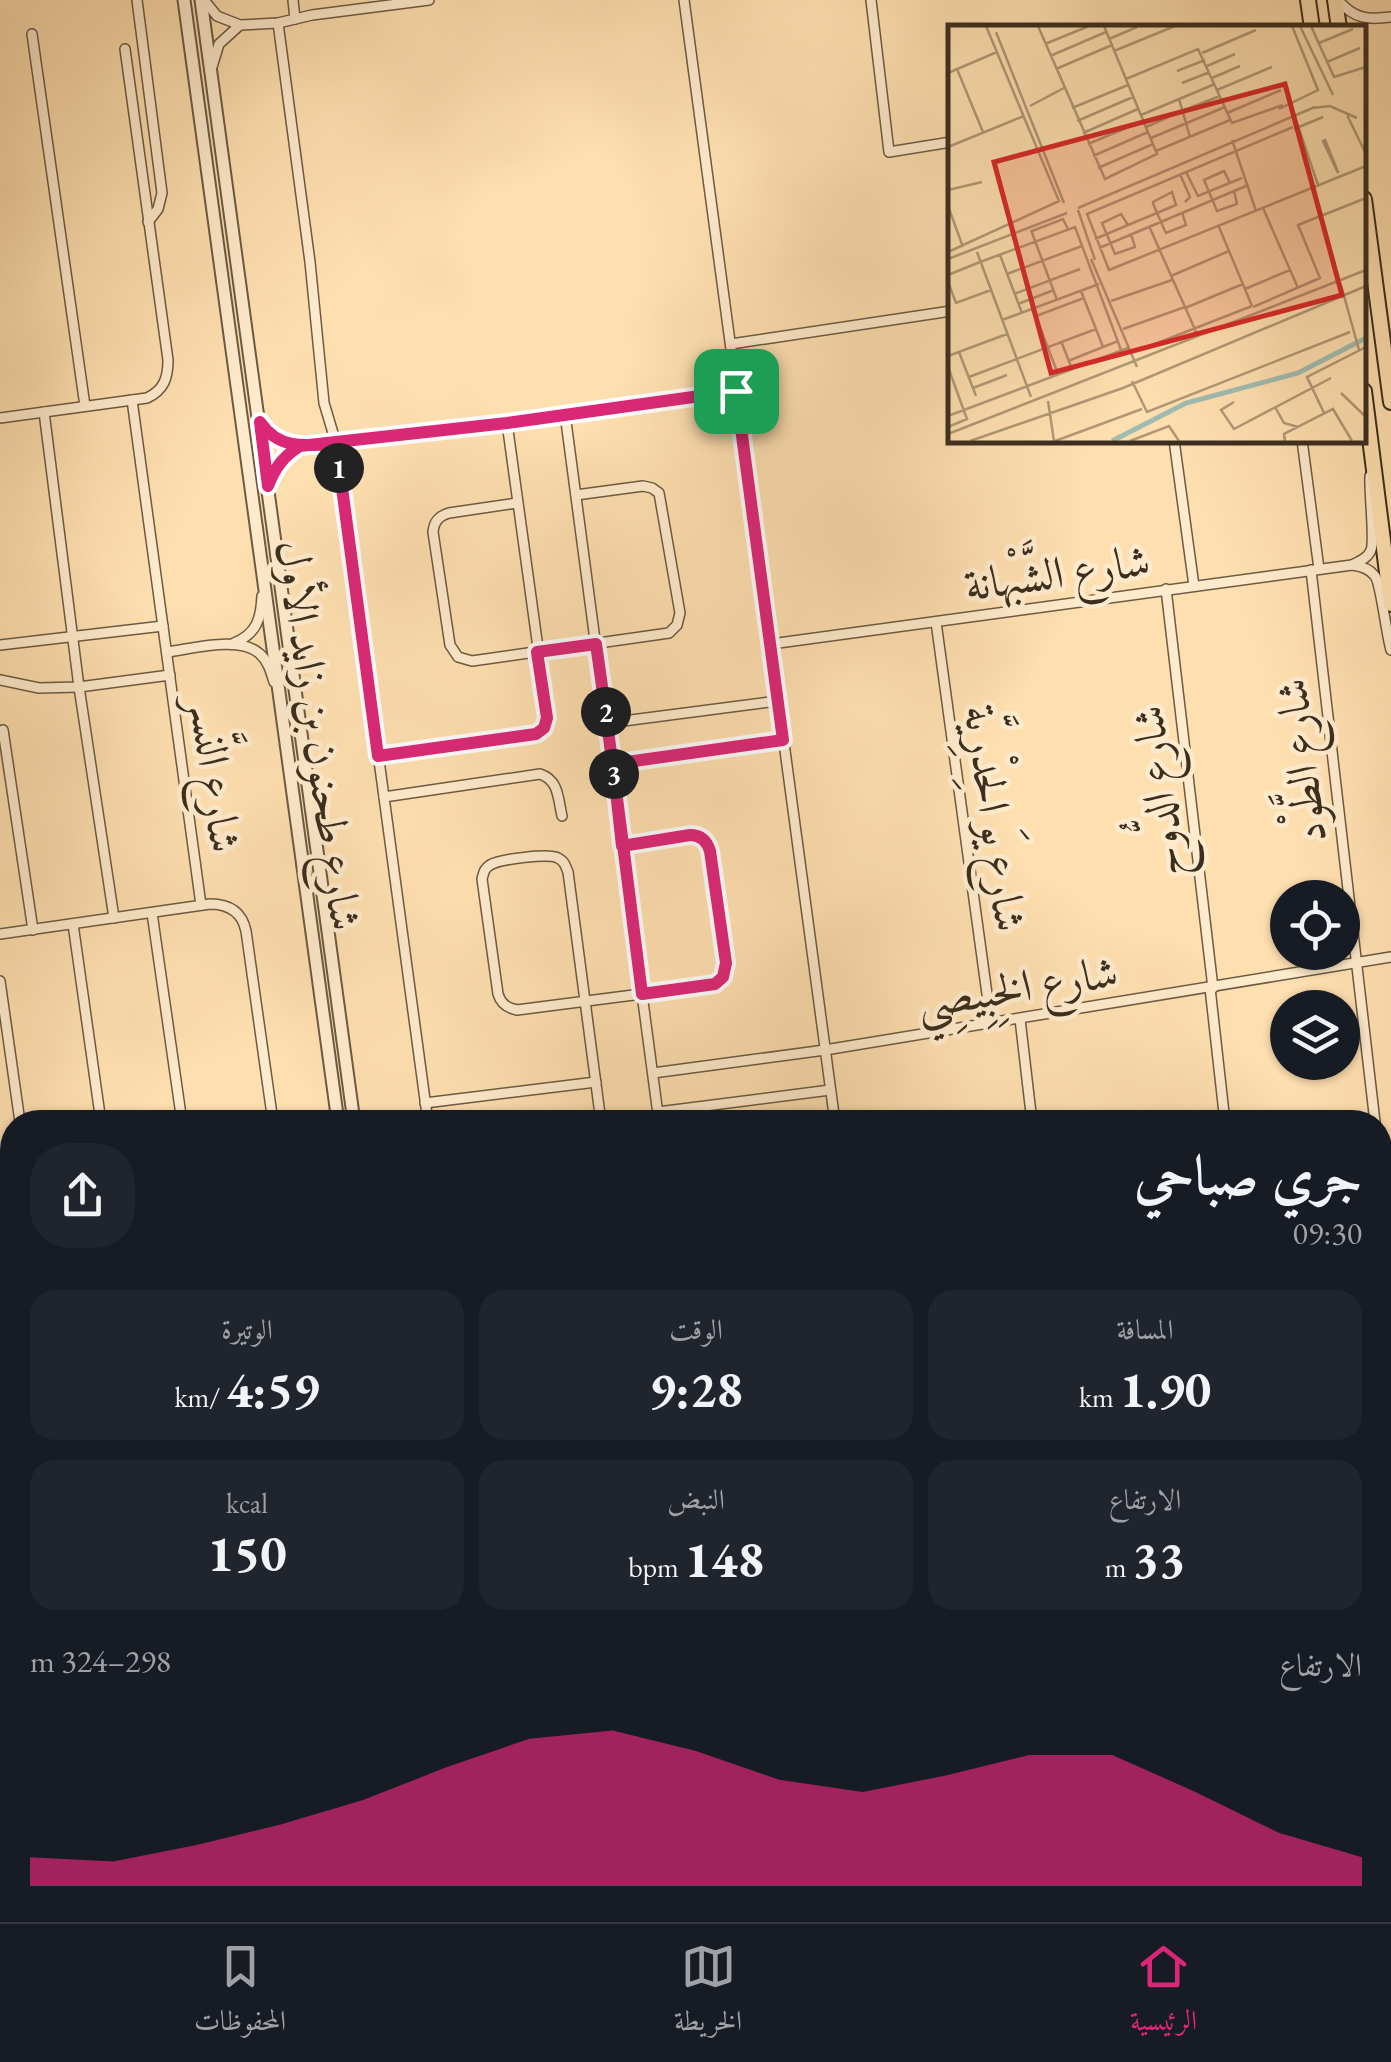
<!DOCTYPE html>
<html lang="ar">
<meta charset="utf-8">
<style>
body{margin:0;font-family:"EB Garamond",Amiri,serif;background:#20242c;color:#f1f3f6;direction:rtl;height:100vh;display:flex;flex-direction:column;font-size:38px;white-space:nowrap}
*{box-sizing:border-box;margin:0}
p{font-size:32px;color:#9ea1a6}
.icon{flex:none;width:55px;height:55px;fill:none;stroke:currentColor;stroke-width:2;stroke-linecap:round;stroke-linejoin:round}
.map{position:relative;flex:1;overflow:hidden;direction:ltr}
.details{position:absolute;left:0px;top:1110px;width:1392px;height:812px;display:flex;flex-direction:column;background:#171b24;border-radius:40px 40px 0 0;box-shadow:0 2px 8px #0004;direction:rtl}
.details>*{flex:none}
.controls{position:absolute;left:1270px;top:880px;display:grid;gap:20px}
.controls a{display:grid;place-items:center;width:90px;height:90px;border-radius:50%;background:#171b24;box-shadow:0 2px 8px #0004;font-size:50px}
.pin{position:absolute;display:grid;place-items:center;width:85px;height:85px;color:#fff;margin:-42px;border-radius:20px;box-shadow:0 5px 15px #0006}
.km{position:absolute;width:50px;height:50px;margin:-25px;border-radius:50%;background:#222;color:#fff;font-size:28px;line-height:50px;text-align:center}
.round{display:grid;place-items:center;flex:none;width:105px;height:105px;border-radius:40px;background:#20242c}
.summary{display:flex;align-items:center;justify-content:space-between;height:170px;padding:0 30px}
h1{font-size:55px;font-weight:700;line-height:75px}
.figures{display:grid;grid-template-columns:repeat(3,1fr);gap:15px;height:170px;padding:10px 30px}
.figures div{display:grid;align-content:center;border-radius:25px;background:#20242c;text-align:center}
.figures b{font-size:50px;font-weight:700}
.figures small{font-size:28px;font-weight:400}
.figures p{font-size:28px}
.chart{height:280px;padding:20px 30px}
.chart p{display:flex;justify-content:space-between}
.chart svg{width:100%;height:180px;margin-top:10px;fill:#db2777;opacity:.7}
.menu{display:flex;justify-content:space-around;align-items:center;height:140px;border-top:2px solid #363941;background:#171b24;font-size:28px;color:#9ea1a6}
.menu a{display:grid;justify-items:center;gap:5px}
.menu .on{color:#db2777}
.map>svg:first-child{display:block}
</style>
<div class="map">
<svg width="1391" height="1922" viewBox="0 0 1391 1922">
<rect width="100%" height="100%" fill="#fedfb0"/>
<filter id="stains"><feTurbulence type="fractalNoise" baseFrequency=".002" numOctaves="4"/><feColorMatrix values="0 0 0 0 .2 0 0 0 0 .09 0 0 0 0 .02 0 0 0 .5 -.17"/></filter>
<radialGradient id="worn" r=".72"><stop offset=".6" stop-color="#630" stop-opacity="0"/><stop offset="1" stop-color="#630" stop-opacity=".3"/></radialGradient>
<g fill="none" stroke-linecap="round" stroke-linejoin="round">
<!-- minor casing -->
<g stroke="#6c5a42" stroke-width="12">
<g id="minor">
<polyline points="137,0 162,193 158,209 148,222"/>
<polyline points="204,0 217,16 240,25 278,23 312,15 429,0"/>
<polyline points="293,0 295,19"/>
<polyline points="684,0 835,1122"/>
<polyline points="871,0 889,152 951,142"/>
<path d="M1338,0C1354,19 1368,20 1391,17"/>
<polyline points="278,23 310,262 324,403 336,443 428,1122"/>
<polyline points="32,34 85,406"/>
<polyline points="212,67 219,44 240,25"/>
<polyline points="731,344 951,311"/>
<polyline points="132,400 201,905"/>
<polyline points="44,412 79,687 114,918"/>
<polyline points="565,414 659,1122"/>
<path d="M0,418L147,398C164,390 168,378 168,360L125,49"/>
<path d="M260,423C271,438 283,444 300,446C446,435 591,409 736,391"/>
<polyline points="1174,440 1194,586"/>
<polyline points="1302,440 1319,569"/>
<path d="M269,486C274,467 284,456 300,446"/>
<path d="M517,503L449,513C439,516 434,521 433,532L450,645L458,657L472,661L669,633L677,625L680,613L659,493L652,488L643,486L576,495"/>
<path d="M1352,565C1361,566 1369,568 1375,576C1381,584 1386,633 1391,650"/>
<polyline points="1311,570 1375,1122"/>
<polyline points="1166,589 1213,988"/>
<polyline points="936,622 991,1023"/>
<path d="M234,643C257,634 261,618 262,596"/>
<path d="M771,644L1352,565C1360,561 1368,558 1371,550C1375,541 1369,492 1370,476"/>
<polyline points="0,645 163,626"/>
<path d="M167,652C192,649 240,635 260,654C268,661 271,672 274,682"/>
<polyline points="0,680 39,688 79,687 170,675"/>
<polyline points="608,723 777,701"/>
<polyline points="3,730 33,930"/>
<path d="M378,756L531,736C543,733 548,725 547,713L507,423"/>
<polyline points="613,764 783,740"/>
<path d="M384,797L540,774C559,780 558,799 562,816"/>
<polyline points="152,913 182,1122"/>
<polyline points="73,924 101,1122"/>
<path d="M0,934L210,904C229,904 242,912 246,931L273,1122"/>
<polyline points="0,981 20,1122"/>
<polyline points="1210,988 1225,1122"/>
<polyline points="1020,1019 1032,1122"/>
<polyline points="653,1073 825,1050 1391,957"/>
<polyline points="425,1103 596,1082"/>
<polyline points="658,1112 830,1090"/>
<path d="M601,1122L568,872C565,865 565,862 558,858C549,853 500,859 490,865C484,869 484,872 482,879L498,994C501,1004 507,1008 517,1010L711,985C721,982 727,974 726,963L710,851C708,841 701,835 690,835L622,846"/>
<polyline points="1380,1165 1391,1261"/>
<polyline points="5,1322 12,1381"/>
<polyline points="1380,1564 1391,1663"/>
<polyline points="0,1629 12,1627"/>
<polyline points="1380,1789 1391,1788"/>
<polyline points="1380,1882 1391,1881"/>
<polyline points="421,1910 422,1922"/>
<polyline points="567,1910 568,1922"/>
<polyline points="700,1910 701,1922"/>
<polyline points="835,1910 836,1922"/>
<polyline points="902,1910 903,1922"/>
<polyline points="967,1910 968,1922"/>
<polyline points="1227,1910 1228,1922"/>
<polyline points="987,1922 1107,1910"/>
</g>
</g>
<!-- tertiary casing -->
<g stroke="#6c5a42" stroke-width="15">
<g id="tertiary">
<polyline points="184,0 338,1122"/>
<polyline points="201,0 354,1122"/>
<polyline points="1380,1382 1391,1381"/>
<polyline points="1380,1400 1391,1398"/>
<polyline points="0,1571 12,1569"/>
<polyline points="0,1586 12,1585"/>
<polyline points="446,1910 447,1922"/>
<polyline points="462,1910 463,1922"/>
</g>
</g>
<!-- primary casing -->
<g stroke="#3c2e1e" stroke-width="18">
<g id="primary">
<polyline points="1308,0 1312,28"/>
<polyline points="1335,0 1339,28"/>
<polyline points="1364,199 1391,402"/>
<polyline points="1364,391 1391,604"/>
</g>
</g>
<!-- minor -->
<use href="#minor" stroke="#feeacc" stroke-width="9"/>
<!-- tertiary -->
<use href="#tertiary" stroke="#feeacc" stroke-width="11"/>
<!-- primary -->
<use href="#primary" stroke="#fedfb0" stroke-width="14"/>
</g>
<g fill="none" stroke-linecap="round" stroke-linejoin="round">
<!-- route casing -->
<g stroke="#fff" stroke-width="20">
<path id="route" d="M736,391L507,423L300,446C284,456 275,467 268,486L260,422C279,450 305,446 336,443L378,756L536,734L544,728L547,718L537,652L596,644C613,761 627,877 642,994L715,984L723,977L726,963L710,851C707,841 701,835 690,835L622,846L613,764L783,740L736,391"/>
</g>
<!-- route -->
<use href="#route" stroke="#db2777" stroke-width="12"/>
</g>
<g text-anchor="middle" stroke-width="9" stroke-linejoin="round" paint-order="stroke">
<!-- street labels -->
<g font-size="45" fill="#3c2e1e" stroke="#feeacc">
<text transform="translate(1057 572) rotate(-8)" y="16">شارع الشَّبْهانة</text>
<text transform="translate(320 735) rotate(82)" y="16">شارع طحنون بن زايد الأول</text>
<text transform="translate(1300 761) rotate(-97)" y="16">شارع الطَّوْد</text>
<text transform="translate(216 774) rotate(82)" y="16">شارع النَّسر</text>
<text transform="translate(1157 792) rotate(-97)" y="16">شارع الدُّوح</text>
<text transform="translate(996 818) rotate(82)" y="16">شارع يَو الحِدْرِيَّة</text>
<text transform="translate(1017 986) rotate(-9)" y="16">شارع الخِبِيصِي</text>
</g>
</g>
<!-- overview -->
<g transform="translate(948 25)">
<rect width="418" height="418" fill="#fedfb0"/>
<path fill="none" stroke="#a0bcb1" stroke-width="5" d="M164,416L238,378L350,348L418,313"/>
<path fill="none" stroke="#b09876" stroke-width="2.5" d="M90,1L157,154L209,129L156,1M352,1L385,70M363,1L386,52L418,42M48,7L116,178M161,14L189,2M371,18L405,4M97,19L141,1M166,26L227,1M254,28L308,5M102,31L158,7M379,37L412,23M259,41L287,29M9,44L35,107M108,44L164,20M229,46L257,35M0,48L49,27M264,53L292,41M178,54L250,24L284,98L335,80M234,58L262,47M269,65L324,42M231,74L242,112M82,81L116,63M124,83L180,60M364,83L382,81L409,93M331,84L370,65L344,1M234,86L272,71M279,88L333,65M346,89L370,160M193,90L267,59M399,90L418,129M129,96L185,72M198,102L227,89M345,102L139,189L161,245L418,141M346,104L375,92M135,108L190,84M203,113L277,82M284,115L308,186M377,115L390,147V148L375,116ZM140,119L195,96M0,122L76,91M208,126L282,95M145,131L200,107M150,143L205,119M238,147L250,171L294,153M232,149L242,172L237,177M282,158L276,146L256,155L269,186L289,179L286,166M0,165L34,157M0,181L15,222M130,183L367,82M315,183L350,263M130,185L147,235M180,200L173,189L154,198L167,229L187,222L183,209M201,201L249,309M271,202L304,281M83,205L109,275M84,206L115,194L120,204M147,214L180,200L209,188L228,180L224,167L205,177V178L209,188L217,206L218,208L238,200L234,187M151,223L298,161M0,227L111,176L38,1M29,227L83,372M52,230L74,288M0,234L119,188M143,234L189,342M32,237L127,202L173,325M59,249L134,221M0,250L32,237M223,251L281,226M0,257L8,278L43,265M393,260L411,325M297,264L342,245M133,266L155,322M66,269L132,244M163,276L224,255M70,279L106,265M305,282L372,253L350,200L418,173M237,283L295,259M85,284L110,349M88,291L136,273M54,295L151,259M175,304L237,282M113,316L124,344M194,324L304,281M11,327L28,371M0,331L59,309M120,336L170,316M0,342L19,394L0,402M21,352L148,304M184,356L199,387L402,307M25,363L59,350M393,368L418,392M100,376L106,416M286,377L273,385L286,404L383,353M327,382L336,398L350,402M376,388L359,352L418,322M0,391L180,323M0,409L418,245M22,416L175,363L418,261M107,416L194,384M182,416L221,401L231,416M337,416L336,409L385,384L404,416"/>
<path fill="#d62828" fill-opacity="0.15" stroke="#d62828" stroke-width="5" d="M337,59L394,270L103,348L46,137Z"/>
<rect width="418" height="418" fill="none" stroke="#3c2e1e" stroke-width="5"/>
</g>
<rect width="100%" height="100%" filter="url(#stains)"/>
<rect width="100%" height="100%" fill="url(#worn)"/>
</svg>
<div class="controls">
<a><svg class="icon" aria-label="locate" viewBox="0 0 24 24"><circle cx="12" cy="12" r="6"/><path d="M12 2v4M12 18v4M2 12h4M18 12h4"/></svg></a>
<a><svg class="icon" aria-label="layers" viewBox="0 0 24 24"><path d="M12 4l9 5-9 5-9-5zM3 14l9 5 9-5"/></svg></a>
</div>
<div class="pin" style="left:736px;top:391px;background:#1e9e55"><svg class="icon" aria-label="arrive" viewBox="0 0 24 24"><path d="M6 21V4h12l-3 4 3 4H6"/></svg></div>
<b class="km" style="left:339px;top:468px">1</b>
<b class="km" style="left:606px;top:712px">2</b>
<b class="km" style="left:614px;top:774px">3</b>
<section class="details">
<div class="summary"><div><h1>جري صباحي</h1><p>09:30</p></div><a class="round"><svg class="icon" aria-label="share" viewBox="0 0 24 24"><path d="M12 15V3M7 8l5-5 5 5M5 13v7h14v-7"/></svg></a></div>
<div class="figures">
<div><p>المسافة</p><b>1.90<small> km</small></b></div>
<div><p>الوقت</p><b>9:28</b></div>
<div><p>الوتيرة</p><b>4:59<small> /km</small></b></div>
</div>
<div class="figures">
<div><p>الارتفاع</p><b>33<small> m</small></b></div>
<div><p>النبض</p><b>148<small> bpm</small></b></div>
<div><p>kcal</p><b>150</b></div>
</div>
<div class="chart"><p><span>الارتفاع</span>298–324 m</p>
<svg viewBox="0 0 160 44" preserveAspectRatio="none"><path d="M0 44V37L10 38L20 34L30 29L40 23L50 15L60 8L70 6L80 11L90 18L100 21L110 17L120 12L130 12L140 21L150 31L160 37V44z"/></svg>
</div>
</section>
</div>
<nav class="menu">
<a class="on"><svg class="icon" aria-label="home" viewBox="0 0 24 24"><path d="M3 11l9-7 9 7M6 9v11h12V9"/></svg>الرئيسية</a>
<a><svg class="icon" aria-label="map" viewBox="0 0 24 24"><path d="M3 6l6-2 6 2 6-2v14l-6 2-6-2-6 2zM9 4v14M15 6v14"/></svg>الخريطة</a>
<a><svg class="icon" aria-label="saved" viewBox="0 0 24 24"><path d="M7 4h10v16l-5-4-5 4z"/></svg>المحفوظات</a>
</nav>
